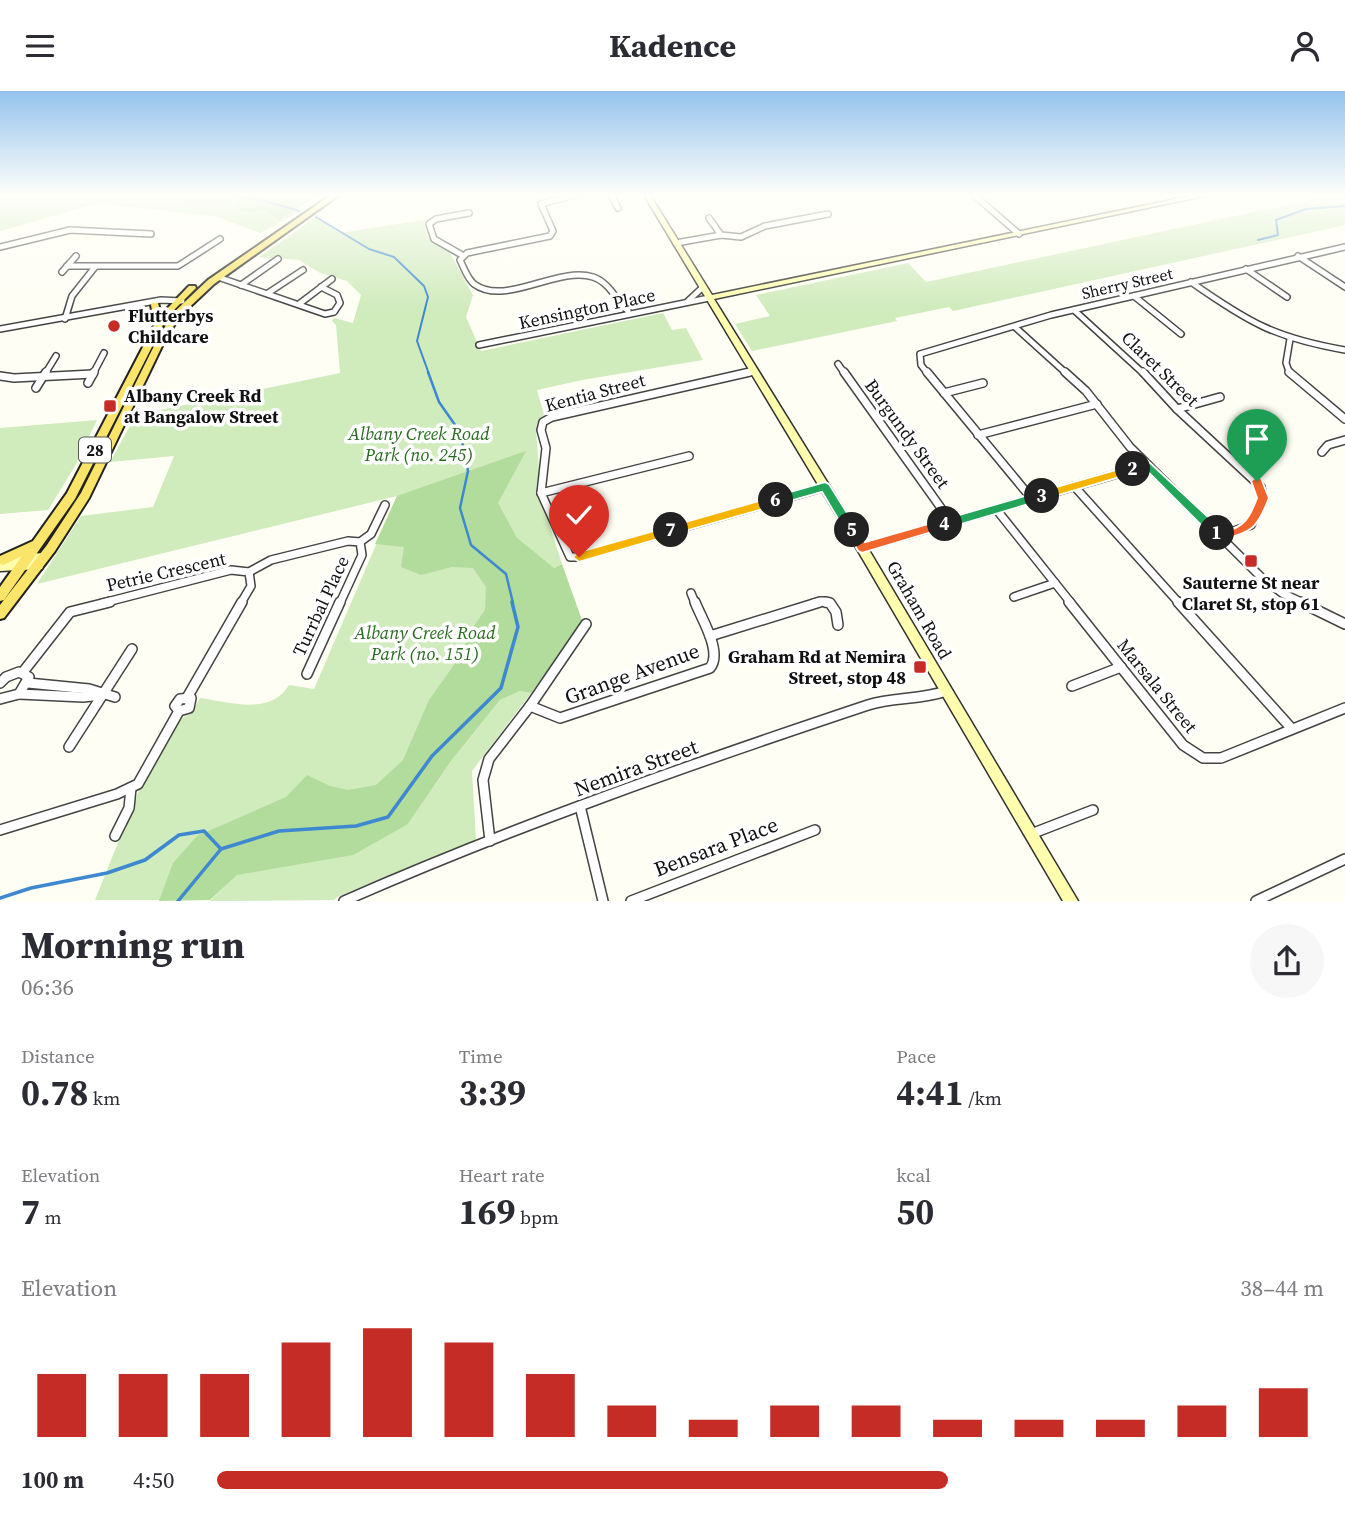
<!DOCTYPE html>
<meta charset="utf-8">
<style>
body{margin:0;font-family:"Source Serif 4",serif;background:#f7f7f7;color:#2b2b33;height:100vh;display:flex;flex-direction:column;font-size:26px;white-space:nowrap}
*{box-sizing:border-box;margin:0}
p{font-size:23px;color:#7c7c81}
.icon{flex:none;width:38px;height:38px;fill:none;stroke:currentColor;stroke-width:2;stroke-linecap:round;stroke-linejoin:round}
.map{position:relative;height:810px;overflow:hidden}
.side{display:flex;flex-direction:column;background:#fff;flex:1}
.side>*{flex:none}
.pin{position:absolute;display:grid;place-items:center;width:60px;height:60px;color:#fff;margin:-72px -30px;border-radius:50% 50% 50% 0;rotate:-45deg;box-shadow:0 0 7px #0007}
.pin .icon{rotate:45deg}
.km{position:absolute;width:35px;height:35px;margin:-18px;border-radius:50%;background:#222;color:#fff;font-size:19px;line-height:35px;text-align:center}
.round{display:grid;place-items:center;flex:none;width:74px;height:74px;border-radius:37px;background:#f7f7f7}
.overview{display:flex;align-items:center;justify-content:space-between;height:119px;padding:0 21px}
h1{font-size:38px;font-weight:700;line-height:52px}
.figures{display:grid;grid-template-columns:repeat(3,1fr);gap:10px;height:119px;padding:7px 21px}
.figures div{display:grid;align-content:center}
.figures b{font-size:35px;font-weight:700}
.figures small{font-size:19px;font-weight:400}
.figures p{font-size:19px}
.chart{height:196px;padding:14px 21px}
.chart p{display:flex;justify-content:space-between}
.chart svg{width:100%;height:126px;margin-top:7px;stroke:#c42c25;stroke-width:6}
ul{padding:0 21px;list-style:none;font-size:23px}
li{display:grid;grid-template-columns:112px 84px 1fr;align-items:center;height:52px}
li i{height:18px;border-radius:9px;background:#c42c25}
header{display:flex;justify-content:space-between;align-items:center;height:91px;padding:0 21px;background:#fff;font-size:32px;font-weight:700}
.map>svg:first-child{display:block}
</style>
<header><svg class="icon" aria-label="menu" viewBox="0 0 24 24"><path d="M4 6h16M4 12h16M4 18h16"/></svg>Kadence<svg class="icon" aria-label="person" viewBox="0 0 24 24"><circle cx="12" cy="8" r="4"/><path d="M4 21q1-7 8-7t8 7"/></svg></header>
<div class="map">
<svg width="1345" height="810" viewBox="0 0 1345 810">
<rect width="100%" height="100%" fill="#fffef4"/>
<!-- green -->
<g fill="#d0ebbc">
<polygon points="0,104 222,104 300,120 260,142 218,126 98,112 0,140"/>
<polygon points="1333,104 1345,104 1345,134 953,220 949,216 895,227 897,230 752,260 735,233 770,225 756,204 908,172 926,191"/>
<path d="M316,126L340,142L423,129L428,146L450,162L473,204L466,226L481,260L663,222L672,239L686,237L703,269L582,289L537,299L544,324L537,332L536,338L541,407L562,473L554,477L388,726L279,740L178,809H95L139,699L180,629L194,618L200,607C229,611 271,625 289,594L314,598L397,405L37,493L81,425L153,416L174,365L110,371L136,324L340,282L336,234L332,230L334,227L353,232L361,204L347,190L320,182L299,169L259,166Z"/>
<polygon points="97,329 75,375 48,419 0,423 0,337"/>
<polygon points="520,600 531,602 472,680 476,749 339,805 334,809 210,810 236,784 280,775 408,733 451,670 500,609"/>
</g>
<!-- forest -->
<g fill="#b2dc9b">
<polygon points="176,104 319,104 279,129 264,118 256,121 240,120 235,112 185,112"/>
<polygon points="526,360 498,412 517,447 554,477 562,473 583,532 531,602 520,600 500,609 451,670 408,733 353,764 237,784 210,809 159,810 173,772 197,745 286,706 307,684 330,695 348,699 376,694 403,669 429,609 461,564 471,539 485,519 486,496 473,477 452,476 421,484 401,476 404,456 375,453 397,405"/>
</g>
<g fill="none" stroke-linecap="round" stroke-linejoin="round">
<!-- stream-far2 -->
<g stroke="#3d88d0" stroke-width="2">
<polyline points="222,104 261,109 300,120"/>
<polyline points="316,126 369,158 394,166 424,195 428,206 417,250 429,283"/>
<polyline points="1258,149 1278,144 1276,129 1306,118 1345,115"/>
</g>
<!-- stream-far1 -->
<polyline stroke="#3d88d0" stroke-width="2.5" points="428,281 439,311 460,341 468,380 460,417 471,454 506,483 513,512"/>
<!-- stream -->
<g stroke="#3d88d0" stroke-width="3.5">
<polyline points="0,807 31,797 107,782 145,769 179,744 204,740 221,758"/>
<polyline points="178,810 221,758 279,740 356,735 388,726 432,665 501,597 518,536 512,511"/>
</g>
<!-- street-far2 casing -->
<g stroke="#444" stroke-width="8">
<g id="street-far2">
<path d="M575,104L541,113L553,140L550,145L467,162L460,169C464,177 467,187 474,193C505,216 557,175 593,186C609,191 616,209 628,220"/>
<polyline points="611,104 618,117"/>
<polyline points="974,104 1019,143"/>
<polyline points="709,127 721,144"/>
<polyline points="676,152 721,144 741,146 765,135 828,123"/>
<polyline points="0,156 70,139 151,143"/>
<polyline points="462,164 434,148 429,133 436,128 469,122"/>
<polyline points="1298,165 1345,196"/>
<polyline points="67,175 178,175 220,148"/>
<polyline points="1246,178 1287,206"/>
<polyline points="62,181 76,165"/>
<polyline points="218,186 325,223 334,221 340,212 337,204 321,196"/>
<path d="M1191,191C1248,231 1275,247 1345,259"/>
<polyline points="241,194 278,168"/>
<polyline points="268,202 303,179"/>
<polyline points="1134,205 1181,243"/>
<polyline points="688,210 703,196"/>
<polyline points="299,213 332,188"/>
<polyline points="1074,219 1144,283"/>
<polyline points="65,228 72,205 95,176"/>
<polyline points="1015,236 1067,283"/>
<polyline points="0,238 161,209 182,210"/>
<polyline points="479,254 709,207"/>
<polyline points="838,273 845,283"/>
<polyline points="45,283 56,265"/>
<polyline points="93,283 104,262"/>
<polyline points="743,283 754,280"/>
<polyline points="928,283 921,274 920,263 1051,224 1345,156"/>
<polyline points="1290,283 1286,272 1290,248"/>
</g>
</g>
<!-- street-far1 casing -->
<g stroke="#444" stroke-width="10">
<g id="street-far1">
<polyline points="750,281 552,326 543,331 541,339 546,357 541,402 570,466 579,466 825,396"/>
<polyline points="844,281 951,431"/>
<polyline points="927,281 1032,408"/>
<polyline points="1065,281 1086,300 1130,356 1262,487 1282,502 1303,512"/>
<polyline points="1143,281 1177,318 1261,396 1263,407 1251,434 1220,445"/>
<polyline points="1289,281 1345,328"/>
<polyline points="0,285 14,287 93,283"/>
<polyline points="88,292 94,281"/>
<polyline points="36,297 46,281"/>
<polyline points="944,302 983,292"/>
<polyline points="1177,318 1220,306"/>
<polyline points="978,344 1097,313"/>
<polyline points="1322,361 1328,354 1345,349"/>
<polyline points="1074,395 1179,512"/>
<polyline points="541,402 689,365"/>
<polyline points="996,418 1071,512"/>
<polyline points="360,451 371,443 385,414"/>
<polyline points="862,457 1148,374"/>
<polyline points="249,481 271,469 348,450 360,451 362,464 340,512"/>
<polyline points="691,502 695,512"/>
<polyline points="1014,506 1055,492"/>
<polyline points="103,512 231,479 249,481 251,495 241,512"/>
<polyline points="814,512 822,510 830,512"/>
</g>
</g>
<!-- street casing -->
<g stroke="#444" stroke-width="12">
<g id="street">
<polyline points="825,511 830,512 836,521 838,534"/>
<polyline points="1069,511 1183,654 1203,667 1221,667 1345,617"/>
<polyline points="1178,511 1292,638"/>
<polyline points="1300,511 1345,533"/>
<polyline points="710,545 820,511"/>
<polyline points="23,581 70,521 110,511"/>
<polyline points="307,583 340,511"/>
<polyline points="0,592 6,586 19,581 29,586 19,603 0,608"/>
<polyline points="28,592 89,598 115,606"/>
<polyline points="1072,595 1121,576"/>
<polyline points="19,603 83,606 102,604"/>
<polyline points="188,605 242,511"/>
<polygon points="191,607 189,617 179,620 175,615 180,608"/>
<path d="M530,615L560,627L710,577C723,561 701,527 695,511"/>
<polyline points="69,656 132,558"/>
<polyline points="580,715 603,810"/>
<polyline points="0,739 117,703 138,693 179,620"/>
<polyline points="1031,743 1093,719"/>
<polyline points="115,745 129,717 131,697"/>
<polyline points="490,750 483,689 489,668 530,615 586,533"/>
<path d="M344,810C515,735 691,673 868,614C893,606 921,609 946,600"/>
<polyline points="631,810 815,739"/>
<polyline points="1256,810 1345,768"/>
</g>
</g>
<!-- secondary casing -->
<g stroke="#333" stroke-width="3">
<g id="secondary">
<polygon points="644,104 650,104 712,204 1195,104 1209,104 714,208 866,454 1078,810 1063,810 858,460"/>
<polygon points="44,462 48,463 49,466 48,469 38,471 42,472 43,475 42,478 0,480 0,465"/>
</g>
</g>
<!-- primary casing -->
<g stroke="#222" stroke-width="4">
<g id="primary">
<polygon points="331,104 339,104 214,193 179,226 164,251 89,407 55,460 4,527 0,528 0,514 47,454 81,402 156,251 173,222 208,189"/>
<polygon points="189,195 195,195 196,197 173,220 163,234 75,408 4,509 0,510 0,496 22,465 3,474 0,473 0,465 33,450 67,402 157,229 153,225 151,214 152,212 158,212 161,224"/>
</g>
</g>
<!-- street-far2 -->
<use href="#street-far2" stroke="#fff" stroke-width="5"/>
<!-- street-far1 -->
<use href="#street-far1" stroke="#fff" stroke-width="7"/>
<!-- street -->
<use href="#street" stroke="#fff" stroke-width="9"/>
<!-- secondary -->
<use href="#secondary" fill="#fffeaf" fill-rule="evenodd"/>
<!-- primary -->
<use href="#primary" fill="#fae469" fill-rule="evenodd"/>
</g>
<!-- sky -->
<linearGradient id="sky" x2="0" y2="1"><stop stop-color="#95c3ee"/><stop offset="0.48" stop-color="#fffffa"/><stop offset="1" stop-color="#fffffa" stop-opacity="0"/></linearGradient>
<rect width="1345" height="218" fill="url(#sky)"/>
<!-- split-1 -->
<path fill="#f0652b" stroke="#fff" stroke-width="2" d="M1257,385L1261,387L1269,407C1257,439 1252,440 1220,450L1211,442L1212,438C1216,438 1220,439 1224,439C1244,439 1251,423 1257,407L1251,390Z"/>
<!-- split-2 -->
<polygon fill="#22a559" stroke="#fff" stroke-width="2" points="1147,369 1221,438 1221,445 1212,445 1145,378 1133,382 1127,378"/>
<!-- split-3 -->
<polygon fill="#f5b400" stroke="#fff" stroke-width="2" points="1133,374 1137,375 1137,381 1042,409 1036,405 1042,400"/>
<!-- split-4 -->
<polygon fill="#22a559" stroke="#fff" stroke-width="2" points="1042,400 1046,402 1046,408 945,438 939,433 945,428"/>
<!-- split-5 -->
<polygon fill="#f0652b" stroke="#fff" stroke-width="2" points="945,428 951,433 949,436 862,462 858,460 846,439 852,435 856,436 865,451"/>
<!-- split-6 -->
<polygon fill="#22a559" stroke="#fff" stroke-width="2" points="825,391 829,393 856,436 856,443 847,443 822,401 776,414 771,409 772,406"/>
<!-- split-7 -->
<polygon fill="#f5b400" stroke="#fff" stroke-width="2" points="776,405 782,409 781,413 671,444 665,439 671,435"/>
<!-- split-8 -->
<polygon fill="#f5b400" stroke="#fff" stroke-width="2" points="671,435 675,436 675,443 579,471 573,466 579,461"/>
<!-- markers -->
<g fill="#c42c25" stroke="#fff" stroke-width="2.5">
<circle cx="114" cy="235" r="7"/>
<rect x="103" y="308" width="14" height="14" rx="3.5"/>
<rect x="1244" y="463" width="14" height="14" rx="3.5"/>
<rect x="913" y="569" width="14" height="14" rx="3.5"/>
</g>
<g text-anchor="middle" stroke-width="7" stroke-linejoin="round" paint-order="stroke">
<!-- far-street labels -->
<g font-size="16" fill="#111" stroke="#fff">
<text transform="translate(1127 192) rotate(-13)" y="6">Sherry Street</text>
</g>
<!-- shield labels -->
<rect fill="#fff" stroke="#585858" stroke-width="2" x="79" y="346.5" width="32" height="25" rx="5"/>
<g font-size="16" font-weight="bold" fill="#111">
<text x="95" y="365">28</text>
</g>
<!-- street labels -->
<g font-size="18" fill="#111" stroke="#fff">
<text transform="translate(587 218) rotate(-12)" y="6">Kensington Place</text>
<text transform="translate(1160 278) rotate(44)" y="6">Claret Street</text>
<text transform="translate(595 302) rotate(-15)" y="6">Kentia Street</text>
<text transform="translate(907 343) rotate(54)" y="6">Burgundy Street</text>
<text transform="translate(166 481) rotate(-13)" y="6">Petrie Crescent</text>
<text transform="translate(321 515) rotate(-65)" y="6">Turrbal Place</text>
<text transform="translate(919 519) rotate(60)" y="6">Graham Road</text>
<text transform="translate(1157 595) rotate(51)" y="6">Marsala Street</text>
</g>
<!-- poi labels -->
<g font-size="18" font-weight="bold" fill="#111" stroke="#fff" text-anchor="start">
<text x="128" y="231">Flutterbys<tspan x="128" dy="21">Childcare</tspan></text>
<text x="124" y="311">Albany Creek Rd<tspan x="124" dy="21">at Bangalow Street</tspan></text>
<text x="1251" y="498" text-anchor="middle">Sauterne St near<tspan x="1251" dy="21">Claret St, stop 61</tspan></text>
<text x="906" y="572" text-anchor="end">Graham Rd at Nemira<tspan x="906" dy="21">Street, stop 48</tspan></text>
</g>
<!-- park labels -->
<g font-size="18" font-style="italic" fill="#276b1e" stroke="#fff">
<text x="419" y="349">Albany Creek Road<tspan x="419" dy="21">Park (no. 245)</tspan></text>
<text x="425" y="548">Albany Creek Road<tspan x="425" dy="21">Park (no. 151)</tspan></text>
</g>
<!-- near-street labels -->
<g font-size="21" fill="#111" stroke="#fff">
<text transform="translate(632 583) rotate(-20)" y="7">Grange Avenue</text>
<text transform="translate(636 677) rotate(-20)" y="7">Nemira Street</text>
<text transform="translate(716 756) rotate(-21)" y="7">Bensara Place</text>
</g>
</g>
</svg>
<div class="pin" style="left:1257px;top:390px;background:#1e9e55"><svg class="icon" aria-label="arrive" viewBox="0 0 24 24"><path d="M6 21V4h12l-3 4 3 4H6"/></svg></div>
<div class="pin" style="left:579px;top:466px;background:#d93025"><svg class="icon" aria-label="check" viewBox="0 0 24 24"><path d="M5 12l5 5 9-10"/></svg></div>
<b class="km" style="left:1217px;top:442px">1</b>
<b class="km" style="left:1133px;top:378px">2</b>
<b class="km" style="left:1042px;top:405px">3</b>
<b class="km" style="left:945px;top:433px">4</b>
<b class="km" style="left:852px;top:439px">5</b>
<b class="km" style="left:776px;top:409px">6</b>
<b class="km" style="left:671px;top:439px">7</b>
</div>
<section class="side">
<div class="overview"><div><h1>Morning run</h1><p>06:36</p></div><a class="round"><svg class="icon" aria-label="share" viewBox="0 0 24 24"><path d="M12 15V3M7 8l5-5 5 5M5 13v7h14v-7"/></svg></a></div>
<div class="figures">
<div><p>Distance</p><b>0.78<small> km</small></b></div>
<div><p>Time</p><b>3:39</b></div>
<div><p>Pace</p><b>4:41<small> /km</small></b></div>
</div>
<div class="figures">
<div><p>Elevation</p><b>7<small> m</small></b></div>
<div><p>Heart rate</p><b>169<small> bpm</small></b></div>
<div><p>kcal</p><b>50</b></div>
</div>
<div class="chart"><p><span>Elevation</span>38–44 m</p>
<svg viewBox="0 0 160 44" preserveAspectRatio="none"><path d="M5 44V22M15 44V22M25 44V22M35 44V11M45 44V6M55 44V11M65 44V22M75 44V33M85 44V38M95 44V33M105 44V33M115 44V38M125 44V38M135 44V38M145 44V33M155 44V27"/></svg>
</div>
<ul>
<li><b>100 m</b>4:50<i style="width:66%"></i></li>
</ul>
</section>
